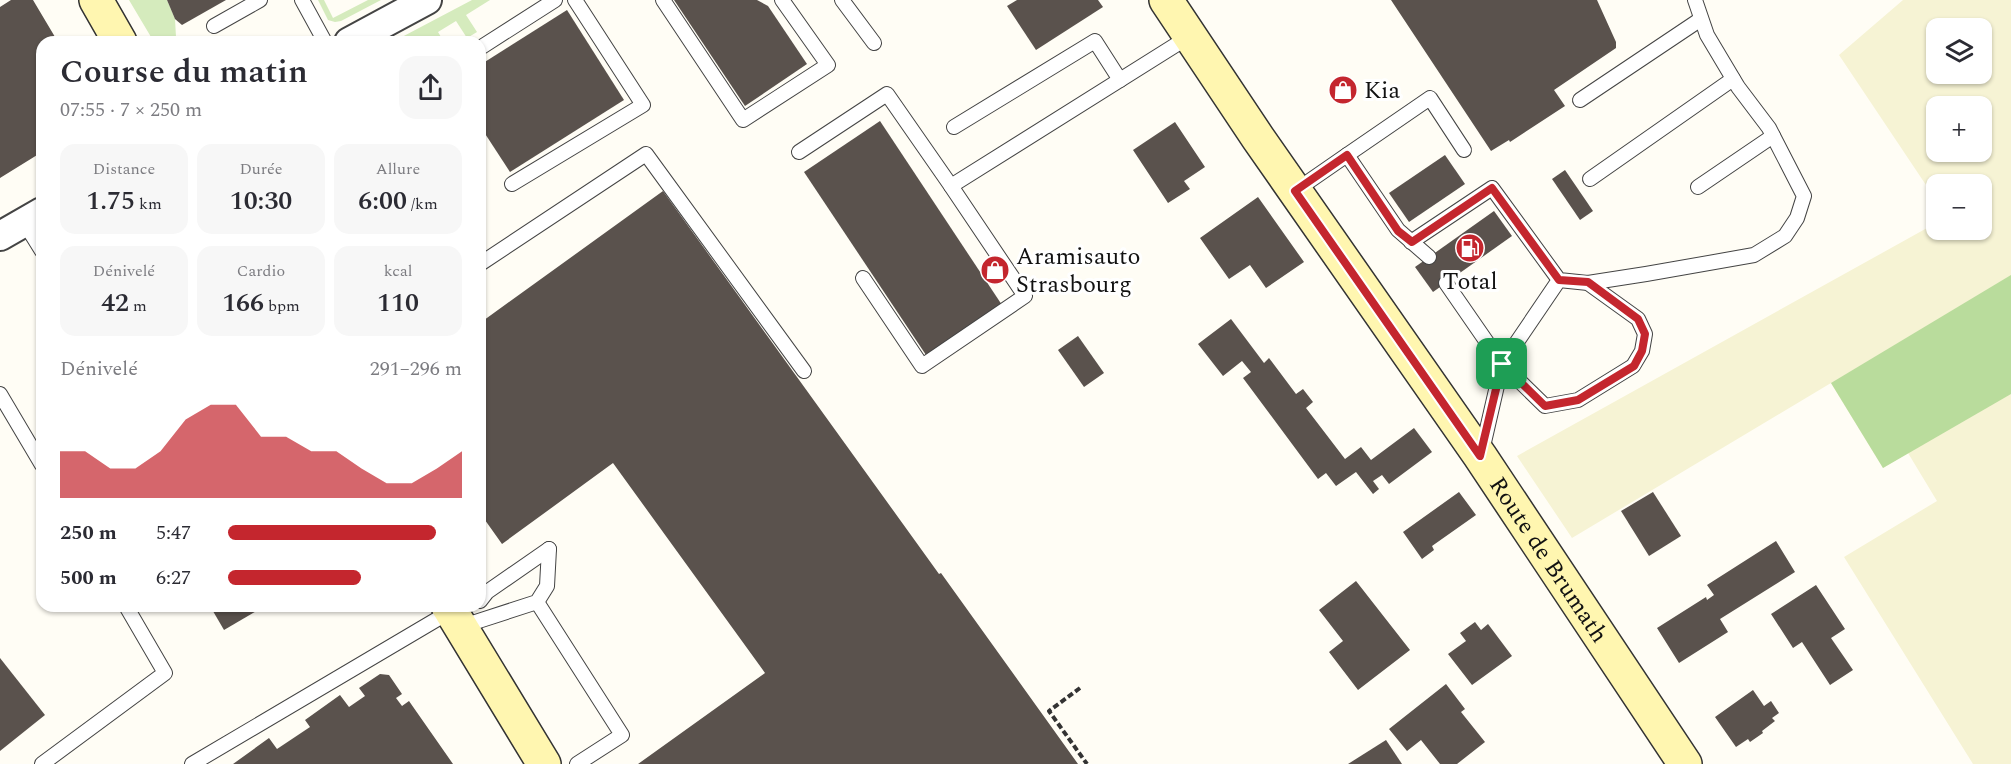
<!DOCTYPE html>
<html lang="fr">
<meta charset="utf-8">
<style>
body{margin:0;font-family:Spectral,serif;background:#f7f7f7;color:#2b2b33;height:100vh;display:flex;flex-direction:column;font-size:22px;white-space:nowrap}
*{box-sizing:border-box;margin:0}
p{font-size:20px;color:#7c7c81}
.icon{flex:none;width:33px;height:33px;fill:none;stroke:currentColor;stroke-width:2;stroke-linecap:round;stroke-linejoin:round}
.map{position:relative;flex:1;overflow:hidden}
.details{position:absolute;left:36px;top:36px;width:450px;height:576px;display:flex;flex-direction:column;background:#fff;border-radius:18px;box-shadow:0 2px 4px #0004}
.details>*{flex:none}
.fabs{position:absolute;left:1926px;top:18px;display:grid;gap:12px}
.fabs a{display:grid;place-items:center;width:66px;height:66px;border-radius:12px;background:#fff;box-shadow:0 2px 4px #0004;font-size:30px}
.pin{position:absolute;display:grid;place-items:center;width:51px;height:51px;color:#fff;margin:-26px;border-radius:12px;box-shadow:0 3px 9px #0006}
.round{display:grid;place-items:center;flex:none;width:63px;height:63px;border-radius:18px;background:#f7f7f7}
.summary{display:flex;align-items:center;justify-content:space-between;height:102px;padding:0 24px}
h1{font-size:33px;font-weight:600;line-height:45px}
.metrics{display:grid;grid-template-columns:repeat(3,1fr);gap:9px;height:102px;padding:6px 24px}
.metrics div{display:grid;align-content:center;border-radius:15px;background:#f7f7f7;text-align:center}
.metrics b{font-size:26px;font-weight:600}
.metrics small{font-size:16px;font-weight:400}
.metrics p{font-size:16px}
.chart{height:168px;padding:12px 24px}
.chart p{display:flex;justify-content:space-between}
.chart svg{width:100%;height:108px;margin-top:6px;fill:#c4262e;opacity:.7}
ul{padding:0 24px;list-style:none;font-size:20px}
li{display:grid;grid-template-columns:96px 72px 1fr;align-items:center;height:45px}
li i{height:15px;border-radius:8px;background:#c4262e}
.map>svg:first-child{display:block}
</style>
<div class="map">
<svg width="2011" height="764" viewBox="0 0 2011 764">
<rect width="100%" height="100%" fill="#fffdf5"/>
<!-- farmland -->
<path fill="#f6f3d4" fill-rule="evenodd" d="M1903,0H2011V764H1973L1844,557L1937,501L1908,453L1883,468L1831,383L1572,538L1517,456L1936,223V230H1982V184H1936V200L1839,55ZM1936,28H1982V74H1936ZM1936,106H1982V152H1936Z"/>
<!-- green -->
<g fill="#d5ebbd">
<polygon points="129,0 167,0 175,19 176,37 189,42 154,42"/>
<polygon points="318,0 324,0 333,18 368,0 381,0 341,21 335,22 328,20"/>
<polygon points="472,0 490,0 466,15 477,32 467,38 456,21 438,32 444,42 403,42 400,38"/>
</g>
<!-- forest -->
<polygon fill="#b9dc9c" points="2011,275 2011,394 1883,468 1831,383"/>
<!-- building -->
<g fill="#5a524d">
<polygon points="11,0 33,0 58,42 42,42 42,152 0,178 0,7"/>
<polygon points="167,0 226,0 182,25 175,19"/>
<polygon points="674,0 757,0 768,6 807,64 745,106"/>
<polygon points="1017,0 1098,0 1103,7 1036,50 1007,6"/>
<polygon points="1391,0 1597,0 1616,42 1616,48 1554,90 1565,106 1510,142 1509,140 1491,151"/>
<polygon points="567,10 624,100 510,172 480,126 480,65"/>
<polygon points="880,121 1002,305 926,355 804,172"/>
<polygon points="1175,122 1205,167 1184,181 1190,189 1168,203 1133,150"/>
<polygon points="1445,155 1465,184 1409,222 1389,193"/>
<polygon points="1565,170 1593,211 1580,220 1552,179"/>
<polygon points="663,191 939,574 941,573 1078,764 638,764 765,673 613,463 502,544 480,513 480,323"/>
<polygon points="1258,197 1304,262 1266,288 1250,265 1229,279 1200,238"/>
<polygon points="1494,211 1512,236 1433,292 1415,267"/>
<polygon points="1231,319 1264,363 1269,358 1296,394 1303,389 1313,402 1306,408 1345,459 1361,447 1371,460 1414,428 1432,452 1389,484 1382,475 1373,481 1379,489 1373,494 1356,472 1336,486 1326,473 1318,479 1243,378 1251,372 1242,361 1223,376 1198,344"/>
<polygon points="1078,336 1104,373 1084,387 1058,350"/>
<polygon points="1459,492 1476,515 1432,546 1434,550 1422,559 1403,532"/>
<polygon points="1653,492 1681,536 1649,556 1621,511"/>
<polygon points="1776,541 1795,572 1720,619 1728,632 1679,663 1657,628 1706,597 1707,600 1714,595 1707,585"/>
<polygon points="1356,581 1410,650 1358,690 1329,652 1343,641 1319,610"/>
<polygon points="1816,585 1845,629 1831,638 1853,670 1830,685 1802,642 1793,648 1771,614"/>
<polygon points="210,606 265,606 224,630"/>
<polygon points="1475,622 1481,630 1488,624 1512,656 1472,685 1448,654 1466,641 1460,633"/>
<polygon points="0,658 45,715 0,751"/>
<polygon points="380,674 389,675 402,694 396,698 402,706 409,701 453,764 233,764 269,738 277,749 310,727 305,720 340,695 349,707 365,696 359,688"/>
<polygon points="1446,684 1465,709 1461,712 1485,742 1457,764 1440,764 1421,740 1407,751 1389,729"/>
<polygon points="1753,690 1764,706 1771,701 1779,713 1772,718 1775,721 1762,731 1763,733 1750,742 1748,739 1736,747 1715,717"/>
<polygon points="1386,740 1402,764 1348,764"/>
</g>
<g fill="none" stroke-linecap="round" stroke-linejoin="round">
<!-- lane casing -->
<g stroke="#444" stroke-width="16">
<g id="lane">
<polyline points="302,0 325,42"/>
<polyline points="663,0 743,120 828,65 782,0"/>
<polyline points="842,0 874,43"/>
<polyline points="214,26 260,0"/>
<polyline points="480,48 555,0"/>
<polyline points="1580,100 1701,19"/>
<polyline points="954,127 1095,41 1120,80"/>
<polyline points="799,152 887,94 951,186 1190,36"/>
<polyline points="1347,155 1430,98 1464,150"/>
<polyline points="1590,179 1733,79"/>
<polyline points="512,184 643,105 575,0"/>
<polyline points="1698,187 1773,136"/>
<polyline points="1295,191 1347,155 1398,230 1429,257"/>
<polyline points="24,222 42,251"/>
<polyline points="1411,242 1492,188 1559,280 1502,364 1545,406 1578,400 1633,366 1642,351 1645,334 1638,319 1588,283 1559,280"/>
<polyline points="480,264 646,154 804,371"/>
<polyline points="863,278 922,366 1025,296 951,186"/>
<polyline points="1446,283 1502,364 1482,451"/>
<polyline points="1588,283 1646,274 1754,255 1785,236 1797,218 1804,196 1769,128 1738,87 1707,35 1695,0"/>
<polyline points="0,394 42,465"/>
<polyline points="480,601 487,592 549,549"/>
<polyline points="537,602 622,735 577,764"/>
<polyline points="460,627 537,602 547,586 549,549"/>
<polyline points="42,764 165,673 126,606"/>
<polyline points="192,764 451,611"/>
</g>
</g>
<!-- street casing -->
<g stroke="#444" stroke-width="32">
<g id="street">
<polyline points="349,42 427,0"/>
<polyline points="0,236 42,212"/>
</g>
</g>
<!-- secondary casing -->
<g stroke="#333" stroke-width="36">
<g id="secondary">
<polyline points="96,0 120,42"/>
<path id="s1" d="M1166,0L1258,138L1480,456L1685,764"/>
<polyline points="448,606 544,764"/>
</g>
</g>
<!-- path -->
<polyline stroke="#333" stroke-width="4" stroke-dasharray="6 3" stroke-linecap="butt" points="1080,688 1049,711 1087,764"/>
<!-- lane -->
<use href="#lane" stroke="#fff" stroke-width="14"/>
<!-- street -->
<use href="#street" stroke="#fff" stroke-width="28"/>
<!-- secondary -->
<use href="#secondary" stroke="#fff6b0" stroke-width="33"/>
</g>
<g fill="none" stroke-linecap="round" stroke-linejoin="round">
<!-- route casing -->
<g stroke="#fff" stroke-width="12">
<polygon id="route" points="1347,155 1398,231 1412,242 1492,188 1559,280 1588,282 1638,319 1645,334 1642,351 1634,366 1578,400 1545,406 1502,364 1480,456 1295,191"/>
</g>
<!-- route -->
<use href="#route" stroke="#c4262e" stroke-width="8"/>
</g>
<!-- icons -->
<defs>
<g id="shop-disc" transform="scale(1.5)"><circle r="9.5" fill="#c4262e" stroke="#fff"/><path d="M-5-2.5h2.3a2.7 3.5 0 0 1 5.4 0H5L5.5 6h-11ZM-1.5-2.5h3a1.5 2.3 0 0 0-3 0Z" fill="#fff"/></g>
<g id="fuel-disc" transform="scale(1.5)"><circle r="9.5" fill="#c4262e" stroke="#fff"/><path d="M-5.5-6h7V0h2V4h1.3V-2.5L3-4.5l.8-.8L6-3V5H2.5V1h-1V6h-7ZM-4.2-4.7v3.2H.2V-4.7Z" fill="#fff"/></g>
</defs>
<g fill-rule="evenodd">
<use href="#shop-disc" x="1343" y="90"/>
<use href="#fuel-disc" x="1470" y="248"/>
<use href="#shop-disc" x="995" y="270"/>
</g>
<g text-anchor="middle" stroke-width="6" stroke-linejoin="round" paint-order="stroke">
<!-- poi labels -->
<g font-size="24" fill="#111" stroke="#fff" text-anchor="start">
<text x="1364" y="98">Kia</text>
<text x="1016" y="264">Aramisauto<tspan x="1016" dy="28">Strasbourg</tspan></text>
<text x="1470" y="289" text-anchor="middle">Total</text>
</g>
<!-- street labels -->
<g font-size="24" fill="#111" stroke="#fff">
<text dy="8" stroke="none"><textPath href="#s1" startOffset="678">Route de Brumath</textPath></text>
</g>
</g>
</svg>
<div class="fabs">
<a><svg class="icon" aria-label="layers" viewBox="0 0 24 24"><path d="M12 4l9 5-9 5-9-5zM3 14l9 5 9-5"/></svg></a>
<a>+</a>
<a>−</a>
</div>
<div class="pin" style="left:1502px;top:364px;background:#1e9e55"><svg class="icon" aria-label="arrive" viewBox="0 0 24 24"><path d="M6 21V4h12l-3 4 3 4H6"/></svg></div>
<section class="details">
<div class="summary"><div><h1>Course du matin</h1><p>07:55 · 7 × 250 m</p></div><a class="round"><svg class="icon" aria-label="share" viewBox="0 0 24 24"><path d="M12 15V3M7 8l5-5 5 5M5 13v7h14v-7"/></svg></a></div>
<div class="metrics">
<div><p>Distance</p><b>1.75<small> km</small></b></div>
<div><p>Durée</p><b>10:30</b></div>
<div><p>Allure</p><b>6:00<small> /km</small></b></div>
</div>
<div class="metrics">
<div><p>Dénivelé</p><b>42<small> m</small></b></div>
<div><p>Cardio</p><b>166<small> bpm</small></b></div>
<div><p>kcal</p><b>110</b></div>
</div>
<div class="chart"><p><span>Dénivelé</span>291–296 m</p>
<svg viewBox="0 0 160 44" preserveAspectRatio="none"><path d="M0 44V25L10 25L20 32L30 32L40 25L50 12L60 6L70 6L80 19L90 19L100 25L110 25L120 32L130 38L140 38L150 32L160 25V44z"/></svg>
</div>
<ul>
<li><b>250 m</b>5:47<i style="width:89%"></i></li>
<li><b>500 m</b>6:27<i style="width:57%"></i></li>
</ul>
</section>
</div>
